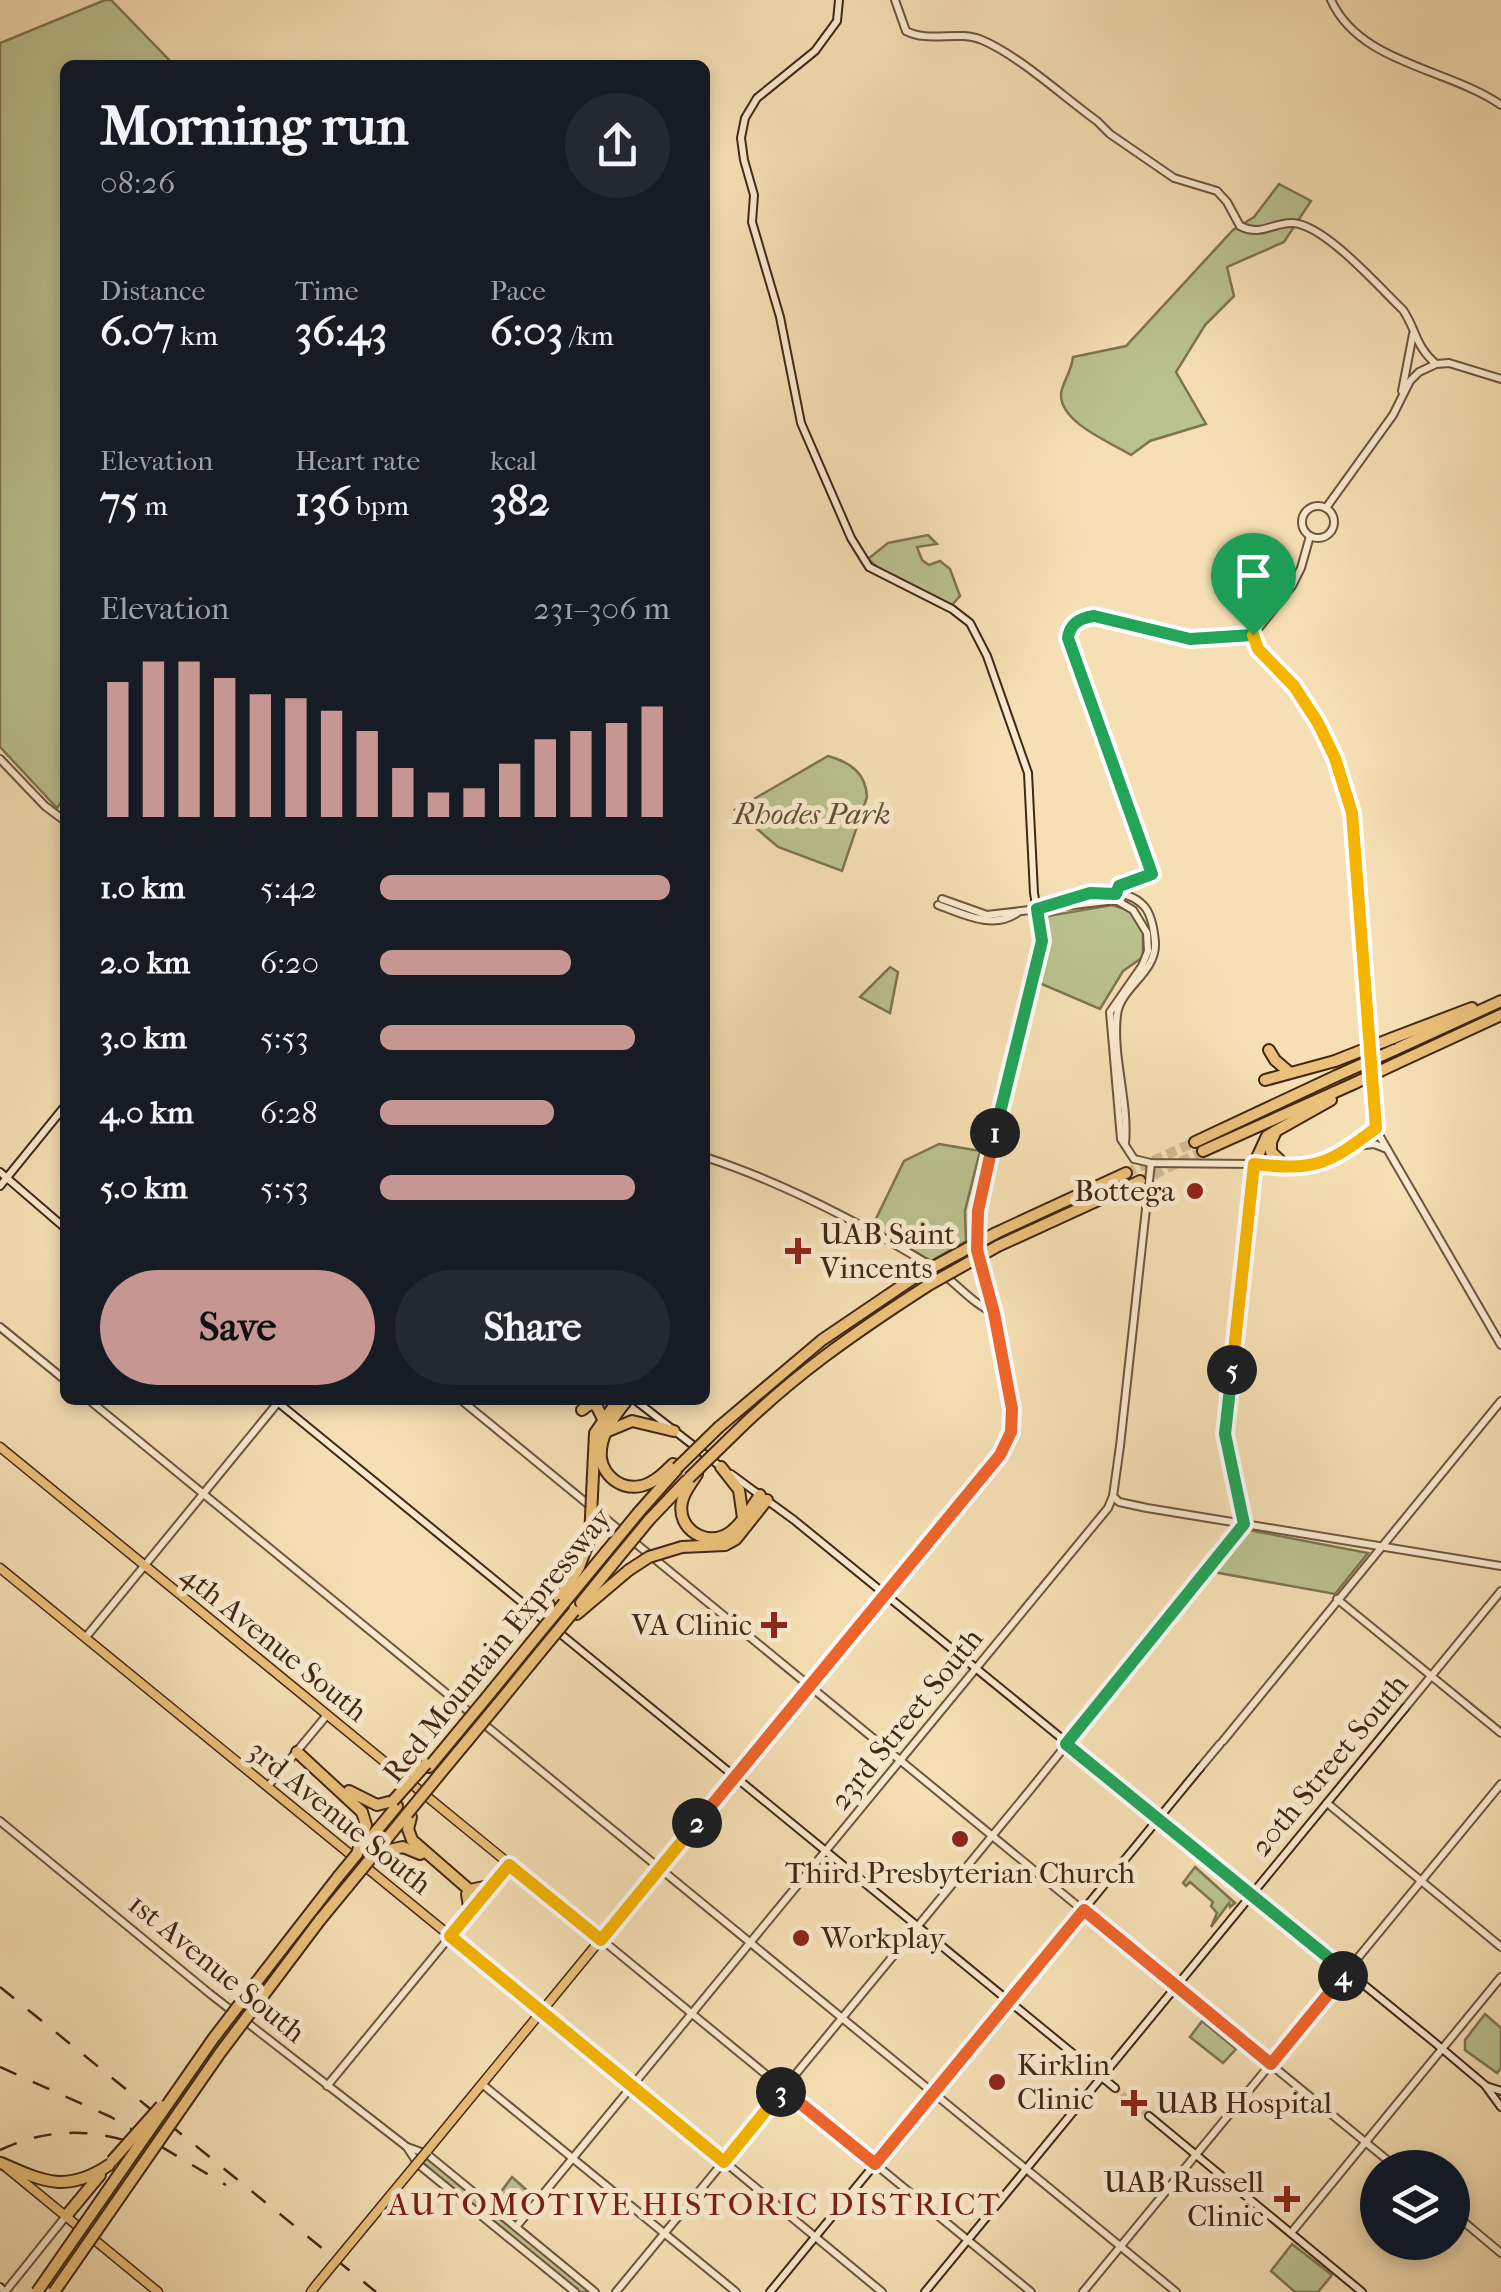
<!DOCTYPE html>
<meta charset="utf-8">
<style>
body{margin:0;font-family:"IM FELL French Canon",serif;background:#242831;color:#f1f3f6;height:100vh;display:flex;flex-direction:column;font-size:38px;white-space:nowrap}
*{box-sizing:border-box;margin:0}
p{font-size:32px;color:#9ea1a6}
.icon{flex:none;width:55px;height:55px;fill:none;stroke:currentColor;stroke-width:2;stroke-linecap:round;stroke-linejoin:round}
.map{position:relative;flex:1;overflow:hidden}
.panel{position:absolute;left:60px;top:60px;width:650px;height:1345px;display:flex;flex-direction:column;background:#171b24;border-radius:15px;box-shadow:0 5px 15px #0003}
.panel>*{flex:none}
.buttons{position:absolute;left:1360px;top:2150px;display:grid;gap:20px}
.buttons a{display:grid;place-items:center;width:110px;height:110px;border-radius:50%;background:#171b24;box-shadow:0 5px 15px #0003;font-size:50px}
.pin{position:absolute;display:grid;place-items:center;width:85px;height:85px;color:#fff;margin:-102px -42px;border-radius:50% 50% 50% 0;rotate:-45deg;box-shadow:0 0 10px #0007}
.pin .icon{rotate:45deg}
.km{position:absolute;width:50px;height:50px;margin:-25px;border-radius:50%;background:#222;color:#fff;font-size:28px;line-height:50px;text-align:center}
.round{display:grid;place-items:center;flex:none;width:105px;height:105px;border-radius:52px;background:#242831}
.head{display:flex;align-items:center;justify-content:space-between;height:170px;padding:0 40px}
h1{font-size:55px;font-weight:800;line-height:75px}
.stats{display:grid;grid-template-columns:repeat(3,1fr);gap:15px;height:170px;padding:10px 40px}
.stats div{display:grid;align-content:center}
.stats b{font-size:42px;font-weight:800}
.stats small{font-size:28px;font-weight:400}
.stats p{font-size:28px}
.chart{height:280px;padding:20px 40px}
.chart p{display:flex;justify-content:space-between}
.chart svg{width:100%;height:180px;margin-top:10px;stroke:#c59692;stroke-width:6}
.primary-button{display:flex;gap:20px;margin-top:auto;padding:20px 40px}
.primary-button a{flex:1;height:115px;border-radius:60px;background:#c59692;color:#111;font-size:40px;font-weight:800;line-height:115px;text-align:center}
.primary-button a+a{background:#242831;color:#f1f3f6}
ul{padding:0 40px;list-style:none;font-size:32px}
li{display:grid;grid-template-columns:160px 120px 1fr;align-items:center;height:75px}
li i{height:25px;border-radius:12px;background:#c59692}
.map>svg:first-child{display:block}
</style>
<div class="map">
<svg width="1501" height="2292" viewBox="0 0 1501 2292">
<rect width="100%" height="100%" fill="#f6dfb4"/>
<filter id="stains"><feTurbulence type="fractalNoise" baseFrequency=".002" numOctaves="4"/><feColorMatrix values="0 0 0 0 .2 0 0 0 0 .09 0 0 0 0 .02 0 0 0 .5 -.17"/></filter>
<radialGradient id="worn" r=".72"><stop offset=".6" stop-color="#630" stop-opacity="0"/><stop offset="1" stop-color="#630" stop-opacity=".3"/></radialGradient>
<!-- green -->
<g fill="#bac28f" stroke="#7e7452" stroke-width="2.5">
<polygon points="105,0 111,0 174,65 65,65 65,797 57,808 0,747 0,43"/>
<path d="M1279,184L1311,201L1284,242L1227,267L1234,296L1205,325L1176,372L1206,424L1150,441L1131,455C1110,442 1061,423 1061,395C1061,384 1071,374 1073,357L1126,346L1233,230L1254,217Z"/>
<polygon points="928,535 937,544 917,547 922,560 929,565 940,561 950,569 960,596 951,606 887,576 868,559 888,543"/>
<path d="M828,756C850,762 866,773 867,797L842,871L778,847L735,810Z"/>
<polygon points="1112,905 1131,911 1143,931 1143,957 1123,971 1100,1009 1037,982 1048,916"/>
<polygon points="890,967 898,972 890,1013 860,997"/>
<polygon points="939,1144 980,1151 965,1211 966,1241 931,1261 872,1227 904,1161"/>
<polygon points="1248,1530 1368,1553 1335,1594 1213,1572"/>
<polygon points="1195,1867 1235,1903 1230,1907 1229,1903 1211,1927 1217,1913 1211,1906 1213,1902 1190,1882 1186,1886 1183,1883"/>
<polygon points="1485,2014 1501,2028 1501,2068 1497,2073 1465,2050 1465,2040"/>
<polygon points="1202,2021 1236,2049 1223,2063 1190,2037"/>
<polygon points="414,2152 425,2156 590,2292 578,2292 420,2162"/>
<polygon points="512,2177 531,2194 513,2217 494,2201"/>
<polygon points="1292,2244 1332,2275 1318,2292 1295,2292 1271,2271"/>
</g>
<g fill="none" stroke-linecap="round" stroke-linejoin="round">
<!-- secondary-tunnel -->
<polyline stroke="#d2ba94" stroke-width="6" stroke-dasharray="6 3" stroke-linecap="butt" points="1115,2088 1149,2116"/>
<!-- motorway-tunnel -->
<g stroke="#d2ba94" stroke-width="10" stroke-dasharray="10 5" stroke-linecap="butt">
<polyline points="1126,1173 1195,1142"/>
<polyline points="1140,1181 1203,1151"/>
</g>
<!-- tertiary casing -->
<g stroke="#6f543e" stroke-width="10">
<g id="tertiary">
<path d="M895,0L906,31C929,43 958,30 982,40C1018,55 1065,98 1097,121L1110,134L1174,178L1217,191L1227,202L1240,226C1261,237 1273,222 1293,223C1325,225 1379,287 1403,310C1417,331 1415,346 1436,364"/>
<path d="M1331,0C1360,64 1448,68 1501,105"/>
<polyline points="1402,391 1413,334"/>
<circle cx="1318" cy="522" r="16"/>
<polyline points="1326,508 1393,415 1410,381 1419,372 1436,364 1449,363 1501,379"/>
<polyline points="1253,635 1258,649 1294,686 1318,723 1335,758 1352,813 1375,1128 1501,1345"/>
<polyline points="1253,635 1292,586 1301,568 1310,536"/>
<polyline points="0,759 45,806 65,821"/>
<polyline points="942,899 987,915 1116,900 1133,910 1147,933 1148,951 1142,966 1110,1012 1121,1139 1134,1159 1151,1163 1254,1164 1295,1168 1319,1166 1375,1128"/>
<path d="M1114,899L1119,886L1152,874L1069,638C1070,623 1080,617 1094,616L1190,639L1253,635"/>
<path d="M938,905C963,914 993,930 1017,913"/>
<path d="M1050,906C1072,891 1124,884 1144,906C1152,915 1154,930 1155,942C1157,973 1120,987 1117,1015C1112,1057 1129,1102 1125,1144"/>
<polyline points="1355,1146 1374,1144 1387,1149"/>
<path d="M705,1157C782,1182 864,1225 933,1267C954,1280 971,1303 994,1313"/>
<polyline points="0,1327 65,1380"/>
<polyline points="89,1400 1176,2292"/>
<polyline points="461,1400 1397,2168"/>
<polyline points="1113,1496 1119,1502 1147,1508 1501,1566"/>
<polyline points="885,1595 601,1939 1031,2292"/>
<polyline points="1337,1599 1501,1733"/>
<polyline points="86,1637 280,1400"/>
<polyline points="1405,1708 1501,1591"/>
<polyline points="1223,1741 1501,1401"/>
<polyline points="1200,1768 1220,1744"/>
<polyline points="268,1786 327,1715"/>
<polyline points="1327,1803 1501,1947"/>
<polyline points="0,1821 209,1993 407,2147 418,2164 575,2292"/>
<polyline points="542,2011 882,2292"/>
<polyline points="482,2084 736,2292"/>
<polyline points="327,2086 509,1865"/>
<polyline points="407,2147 427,2154 595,2292"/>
<polyline points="1452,2212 1501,2253"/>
<polyline points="516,2227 1108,1508 1113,1496 1120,1446 1151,1163"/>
<polyline points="1291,2233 1501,1977"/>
<polyline points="5,2292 66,2216"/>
<polyline points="616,2292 1030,1790 1244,1524 1225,1433 1254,1164"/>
<polyline points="1083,2292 1501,1784"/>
</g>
</g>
<!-- secondary casing -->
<g stroke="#422616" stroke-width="10">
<g id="secondary">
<polyline points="839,0 837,21 815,51 757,98 745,118 741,138 744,160 754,195 752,222 780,317 801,423 851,538 869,567 952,609 970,623 987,656 1028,773 1034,893 1042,941 992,1146 978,1211 977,1242"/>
<polyline points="0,1172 65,1228"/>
<polyline points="0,1186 65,1106"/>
<polyline points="275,1400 1115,2088"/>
<polyline points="635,1400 721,1467"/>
<polyline points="731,1474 794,1520 1434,2042 1485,2085 1501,2107"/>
<path d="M885,1595L1000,1455C1008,1441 1014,1426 1012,1410C1005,1357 991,1305 978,1254"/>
<polyline points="1486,2086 1501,2091"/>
<polyline points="1149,2116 1362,2292"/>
<polyline points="0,2287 5,2292"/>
<polyline points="770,2292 1200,1768"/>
<polyline points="925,2292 1405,1708"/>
</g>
</g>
<!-- primary casing -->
<g stroke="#422616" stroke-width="11">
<g id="primary">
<polyline points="0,1447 601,1939 427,2151"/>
<polyline points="0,1568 542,2011"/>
<polyline points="7,2168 158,2292"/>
<polyline points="311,2292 317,2284"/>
</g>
</g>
<!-- motorway casing -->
<g stroke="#422616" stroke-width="14">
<g id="motorway">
<polyline points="1393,1038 1472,1008"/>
<polyline points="1269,1050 1275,1060 1289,1072"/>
<polyline points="1394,1050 1501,1001"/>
<polyline points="1395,1064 1501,1015"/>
<polyline points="1265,1080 1335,1061"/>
<polyline points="1276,1131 1271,1142 1271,1152 1287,1167"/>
<polyline points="1195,1142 1336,1076"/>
<polyline points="1203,1151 1355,1083"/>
<polyline points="1254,1164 1267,1136 1331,1100"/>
<polyline points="996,1233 1126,1173"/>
<polyline points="998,1246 1140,1181"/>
<path d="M627,1400C616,1414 603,1430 601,1449C598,1471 618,1491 641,1486C654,1483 664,1473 673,1464"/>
<polyline points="582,1410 590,1404 596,1405 603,1419"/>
<polyline points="719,1427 822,1340 915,1277"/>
<polyline points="608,1431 632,1421 674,1431"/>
<path d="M730,1438C791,1377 854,1333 927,1286"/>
<polyline points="721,1467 739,1490 743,1518"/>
<polyline points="593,1474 595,1433 618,1400"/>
<path d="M697,1474C692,1483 684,1491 682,1502C676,1529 707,1548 729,1533C742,1524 751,1508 760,1495"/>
<polyline points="639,1512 677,1469"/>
<polyline points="649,1520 686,1481"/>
<polyline points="682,1547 725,1545 736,1539 767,1500"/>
<polyline points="559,1599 579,1567 590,1538"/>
<polyline points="564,1603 606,1552"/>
<polyline points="581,1603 616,1560"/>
<polyline points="577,1614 629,1570"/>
<polyline points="487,1697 531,1643"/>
<polyline points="497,1705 541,1651"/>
<polyline points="297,1752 362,1812 366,1825 357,1854"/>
<polyline points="429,1767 458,1732"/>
<polyline points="439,1775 468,1740"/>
<polyline points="349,1791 377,1805 393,1801"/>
<polyline points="411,1817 408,1829 412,1840 481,1900"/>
<polyline points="363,1847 397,1806"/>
<polyline points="380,1847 407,1814"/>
<polyline points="385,1851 403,1847 420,1854"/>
<polyline points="470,1890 493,1885"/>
<polyline points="467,1894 470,1913"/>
<polyline points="320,1920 348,1886"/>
<polyline points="265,1971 338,1877"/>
<path d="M1,2163C44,2182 67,2193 109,2165"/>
<polyline points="66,2216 100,2175"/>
</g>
</g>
<!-- tertiary -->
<use href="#tertiary" stroke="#f9eace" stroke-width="6"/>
<!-- secondary -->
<use href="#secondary" stroke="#f9eace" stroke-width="6"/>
<!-- primary -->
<use href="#primary" stroke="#ebc07a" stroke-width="8"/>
<!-- motorway -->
<use href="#motorway" stroke="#ebc07a" stroke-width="10"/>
<!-- rail -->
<g stroke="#422616" stroke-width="2.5" stroke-dasharray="18 18" stroke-linecap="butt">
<polyline points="0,1987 376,2292"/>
<polyline points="0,2067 111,2117 226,2185"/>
<path d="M0,2150C47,2128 92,2128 140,2145"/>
</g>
<!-- primary-bridge casing -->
<g stroke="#422616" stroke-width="11" stroke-linecap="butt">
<polyline id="primary-bridge" points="317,2284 427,2151"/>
</g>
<!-- motorway-bridge casing -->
<g stroke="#422616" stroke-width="14" stroke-linecap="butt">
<g id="motorway-bridge">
<polyline points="1335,1061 1393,1038"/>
<polyline points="1336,1076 1394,1050"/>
<polyline points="1355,1083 1395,1064"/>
<polyline points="915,1277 996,1233"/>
<polyline points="927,1286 998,1246"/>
<polyline points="677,1468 719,1427"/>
<polyline points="689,1478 730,1438"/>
<polyline points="590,1538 593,1474"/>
<polyline points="606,1552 639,1512"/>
<polyline points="616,1560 649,1520"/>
<polyline points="629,1570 649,1557 682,1547"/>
<polyline points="531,1643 564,1603"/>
<polyline points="541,1651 574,1611"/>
<polyline points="458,1732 487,1697"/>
<polyline points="468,1740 497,1705"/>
<polyline points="393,1801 426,1764"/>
<polyline points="407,1814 439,1775"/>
<polyline points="338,1877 357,1854"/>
<polyline points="348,1886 380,1847"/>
<polyline points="112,2161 161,2106"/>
<polyline points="37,2292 213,2039 265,1971"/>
<polyline points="54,2292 220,2053 320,1920"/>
</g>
</g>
<!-- primary-bridge -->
<use href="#primary-bridge" stroke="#ebc07a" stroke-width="8"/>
<!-- motorway-bridge -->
<use href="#motorway-bridge" stroke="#ebc07a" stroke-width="10"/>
</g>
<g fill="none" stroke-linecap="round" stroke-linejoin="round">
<!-- split-1 casing -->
<g stroke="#fff" stroke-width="20">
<path id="split-1" d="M995,1133L1042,941L1037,909L1090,893L1116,894L1119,886L1152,874L1068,638C1070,623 1080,618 1094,616L1190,639L1253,635"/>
</g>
<!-- split-2 casing -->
<g stroke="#fff" stroke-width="20">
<polyline id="split-2" points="697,1823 1000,1455 1011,1432 1012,1409 994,1313 977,1250 978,1211 995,1133"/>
</g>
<!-- split-3 casing -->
<g stroke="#fff" stroke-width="20">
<polyline id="split-3" points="697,1823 601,1940 509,1865 450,1936 724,2162 781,2092"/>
</g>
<!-- split-4 casing -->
<g stroke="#fff" stroke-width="20">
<polyline id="split-4" points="781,2092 784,2090 875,2164 1084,1910 1271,2064 1343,1976"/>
</g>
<!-- split-5 casing -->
<g stroke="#fff" stroke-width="20">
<polyline id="split-5" points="1232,1370 1225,1434 1244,1524 1066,1744 1346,1972 1343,1976"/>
</g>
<!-- split-6 casing -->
<g stroke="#fff" stroke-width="20">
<path id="split-6" d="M1232,1370L1254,1164C1314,1171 1328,1165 1376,1128L1352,813L1335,758L1318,723L1294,686L1258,649L1253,635"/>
</g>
<!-- split-1 -->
<use href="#split-1" stroke="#22a559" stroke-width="12"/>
<!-- split-2 -->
<use href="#split-2" stroke="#f0652b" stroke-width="12"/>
<!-- split-3 -->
<use href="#split-3" stroke="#f5b400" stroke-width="12"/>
<!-- split-4 -->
<use href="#split-4" stroke="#f0652b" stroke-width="12"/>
<!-- split-5 -->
<use href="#split-5" stroke="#22a559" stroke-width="12"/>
<!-- split-6 -->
<use href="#split-6" stroke="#f5b400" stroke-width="12"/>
</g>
<!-- markers -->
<g fill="#8f2418" stroke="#f9eace" stroke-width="4">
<circle cx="1195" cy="1191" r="10"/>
<path d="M793 1236h10v10h10v10h-10v10h-10v-10h-10v-10h10z"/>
<path d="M769 1610h10v10h10v10h-10v10h-10v-10h-10v-10h10z"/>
<circle cx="960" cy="1839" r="10"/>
<circle cx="801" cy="1938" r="10"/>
<circle cx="997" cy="2082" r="10"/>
<path d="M1129 2088h10v10h10v10h-10v10h-10v-10h-10v-10h10z"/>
<path d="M1282 2184h10v10h10v10h-10v10h-10v-10h-10v-10h10z"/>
</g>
<g text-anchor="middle" stroke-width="10" stroke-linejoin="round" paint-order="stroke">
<!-- park labels -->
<g font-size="30" font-style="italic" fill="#604d34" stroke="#f9eace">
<text x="812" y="824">Rhodes Park</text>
</g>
<!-- poi labels -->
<g font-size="30" fill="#422616" stroke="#f9eace" text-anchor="start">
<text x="1175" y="1201" text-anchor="end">Bottega</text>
<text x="820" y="1244">UAB Saint<tspan x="820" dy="34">Vincents</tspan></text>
<text x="752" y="1635" text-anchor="end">VA Clinic</text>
<text x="960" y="1883" text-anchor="middle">Third Presbyterian Church</text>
<text x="821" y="1948">Workplay</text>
<text x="1017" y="2075">Kirklin<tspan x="1017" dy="34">Clinic</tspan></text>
<text x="1156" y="2113">UAB Hospital</text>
<text x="1264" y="2192" text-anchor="end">UAB Russell<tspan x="1264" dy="34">Clinic</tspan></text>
</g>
<!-- street labels -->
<g font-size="30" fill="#422616" stroke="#f9eace">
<text transform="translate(274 1643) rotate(39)" y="10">4th Avenue South</text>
<text transform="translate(497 1645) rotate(-51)" y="10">Red Mountain Expressway</text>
<text transform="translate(906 1719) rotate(-51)" y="10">23rd Street South</text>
<text transform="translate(1329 1765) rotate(-50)" y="10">20th Street South</text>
<text transform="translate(340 1817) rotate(39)" y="10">3rd Avenue South</text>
<text transform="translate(217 1968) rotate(39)" y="10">1st Avenue South</text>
</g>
<!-- neighbourhood labels -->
<g font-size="32" letter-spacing="2.5" fill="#7a1f14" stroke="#f9eace">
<text x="695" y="2215">AUTOMOTIVE HISTORIC DISTRICT</text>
</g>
</g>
<rect width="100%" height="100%" filter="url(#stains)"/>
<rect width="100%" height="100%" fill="url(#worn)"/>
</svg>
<div class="buttons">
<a><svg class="icon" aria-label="layers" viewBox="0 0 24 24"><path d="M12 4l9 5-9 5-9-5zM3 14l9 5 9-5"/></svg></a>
</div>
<div class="pin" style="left:1253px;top:635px;background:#1e9e55"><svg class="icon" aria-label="arrive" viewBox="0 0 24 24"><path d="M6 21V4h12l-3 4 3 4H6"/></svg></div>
<b class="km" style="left:995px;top:1133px">1</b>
<b class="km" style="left:697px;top:1823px">2</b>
<b class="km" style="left:781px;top:2092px">3</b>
<b class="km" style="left:1343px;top:1976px">4</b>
<b class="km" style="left:1232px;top:1370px">5</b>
<section class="panel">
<div class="head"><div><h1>Morning run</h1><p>08:26</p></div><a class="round"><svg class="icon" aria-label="share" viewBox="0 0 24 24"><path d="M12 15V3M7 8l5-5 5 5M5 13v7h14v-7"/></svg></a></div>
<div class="stats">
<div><p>Distance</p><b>6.07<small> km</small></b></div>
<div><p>Time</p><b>36:43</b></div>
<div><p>Pace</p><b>6:03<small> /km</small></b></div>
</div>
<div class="stats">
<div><p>Elevation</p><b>75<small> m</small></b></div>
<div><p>Heart rate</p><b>136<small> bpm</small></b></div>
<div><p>kcal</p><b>382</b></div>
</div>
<div class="chart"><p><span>Elevation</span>231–306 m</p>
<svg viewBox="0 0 160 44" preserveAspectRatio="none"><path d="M5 44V11M15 44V6M25 44V6M35 44V10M45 44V14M55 44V15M65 44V18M75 44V23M85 44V32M95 44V38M105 44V37M115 44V31M125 44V25M135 44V23M145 44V21M155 44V17"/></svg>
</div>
<ul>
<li><b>1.0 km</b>5:42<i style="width:100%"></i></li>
<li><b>2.0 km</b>6:20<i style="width:66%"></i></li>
<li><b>3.0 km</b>5:53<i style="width:88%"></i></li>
<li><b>4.0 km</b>6:28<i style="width:60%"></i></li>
<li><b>5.0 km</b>5:53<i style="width:88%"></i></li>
</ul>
<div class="primary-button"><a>Save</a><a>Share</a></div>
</section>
</div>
